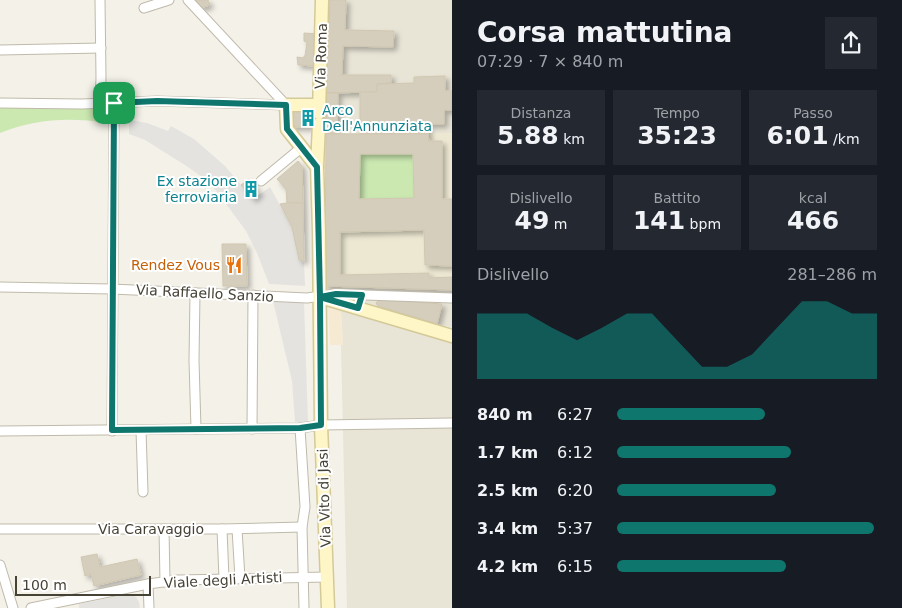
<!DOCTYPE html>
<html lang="it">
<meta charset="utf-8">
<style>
body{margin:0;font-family:"DejaVu Sans",sans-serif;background:#242831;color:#f1f3f6;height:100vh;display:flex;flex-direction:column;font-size:19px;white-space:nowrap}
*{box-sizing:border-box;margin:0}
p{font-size:16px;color:#9ea1a6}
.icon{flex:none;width:28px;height:28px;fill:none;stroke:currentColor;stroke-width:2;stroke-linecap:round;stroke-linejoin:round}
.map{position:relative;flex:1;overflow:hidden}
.panel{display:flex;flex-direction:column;background:#171b24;width:450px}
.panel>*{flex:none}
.scale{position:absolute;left:15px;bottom:12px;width:136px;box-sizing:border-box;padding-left:5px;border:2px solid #474236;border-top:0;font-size:14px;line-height:18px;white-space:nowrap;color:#474236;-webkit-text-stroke:4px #fff;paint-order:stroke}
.pin{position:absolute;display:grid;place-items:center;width:42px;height:42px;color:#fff;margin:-21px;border-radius:10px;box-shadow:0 2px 8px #0006}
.round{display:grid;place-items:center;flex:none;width:52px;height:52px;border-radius:0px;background:#242831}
.head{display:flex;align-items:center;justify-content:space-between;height:85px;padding:0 25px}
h1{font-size:28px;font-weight:800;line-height:38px}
.stats{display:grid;grid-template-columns:repeat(3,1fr);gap:8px;height:85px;padding:5px 25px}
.stats div{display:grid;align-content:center;border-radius:0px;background:#242831;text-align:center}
.stats b{font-size:25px;font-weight:800}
.stats small{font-size:14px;font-weight:400}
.stats p{font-size:14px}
.chart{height:140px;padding:10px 25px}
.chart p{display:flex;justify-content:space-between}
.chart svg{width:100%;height:90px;margin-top:5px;fill:#0f766e;opacity:.7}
ul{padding:0 25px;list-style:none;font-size:16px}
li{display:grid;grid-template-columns:80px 60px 1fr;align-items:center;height:38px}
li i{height:12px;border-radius:6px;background:#0f766e}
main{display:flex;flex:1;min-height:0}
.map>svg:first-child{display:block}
</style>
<main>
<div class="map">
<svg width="452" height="608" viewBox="0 0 452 608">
<defs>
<filter id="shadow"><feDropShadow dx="3.5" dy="3.5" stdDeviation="2.5" flood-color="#0004"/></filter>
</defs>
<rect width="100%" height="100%" fill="#f4f1e8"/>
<!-- residential -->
<g fill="#e8e4d6">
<polygon points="328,0 452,0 452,328 325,291"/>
<polygon points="341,311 452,342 452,608 347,608 341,345 343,344"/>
</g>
<!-- commercial -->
<polygon fill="#f6ead3" points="328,308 341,311 343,345 330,345"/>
<!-- education -->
<polygon fill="#ede8d2" points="452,133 452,290 325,286 326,134"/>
<!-- green -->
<g fill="#cae8b0">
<path d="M0,108H103L107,113V123C69,117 35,119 0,133Z"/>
<polygon points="360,154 413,154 414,198 359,199"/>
</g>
<!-- parking -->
<g fill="#e5e3e0">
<polygon points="129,120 147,123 168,131 171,126 194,139 225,166 253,199 270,187 292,227 299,260 304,261 305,286 269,284 257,253 246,231 218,193 206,180 188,167 145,140 129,134"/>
<polygon points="273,301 304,302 308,422 295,422 292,381"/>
<polygon points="129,594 136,597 139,602 140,608 79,608 79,604"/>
</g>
<!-- building -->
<g fill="#d6cebd" stroke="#d0c7b0" fill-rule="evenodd" filter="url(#shadow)">
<polygon points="194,0 208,0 210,5 201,8"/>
<polygon points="330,0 346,0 345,30 394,31 393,47 343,46 342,75 391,75 391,83 377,84 377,92 326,93"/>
<polygon points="304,33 317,34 315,66 298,65 297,57 304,58 304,56 305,56 307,42 304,41"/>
<polygon points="445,76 445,91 452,91 452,110 444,110 444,124 428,124 428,134 360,134 360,92 377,92 377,84 414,83 414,77"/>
<polygon points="326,93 338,93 337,134 326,134"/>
<polygon points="290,108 310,109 310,113 326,113 326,124 311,124 311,127 289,127"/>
<path d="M326,134H428L429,141H442V199H452V266L425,265L424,230L340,232V275L429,273V278L452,277V290L325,286ZM360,154H413L414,198L359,199Z"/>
<polygon points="298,161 302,166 303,203 287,203 286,189 277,179"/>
<polygon points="249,179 260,193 253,199 241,185"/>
<polygon points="287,203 303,203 304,261 299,260 292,227 280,204"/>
<polygon points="222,244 246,244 247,286 223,286"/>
<polygon points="379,300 385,300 442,304 437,324 378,306 376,303"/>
<polygon points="97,554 100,567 137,559 141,575 94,586 91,574 85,576 81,557"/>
</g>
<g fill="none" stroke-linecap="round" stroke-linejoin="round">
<!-- street casing -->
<g stroke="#bfbaaa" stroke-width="11">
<g id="street">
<polyline points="188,0 286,105"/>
<polyline points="144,8 169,0"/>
<polyline points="0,50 101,48"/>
<polyline points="0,103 82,104 157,101 286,105"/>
<polyline points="100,103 101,78 100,0"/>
<polyline points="261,181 301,148"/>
<polyline points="0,287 112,289 307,298 336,294 452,298"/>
<polyline points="195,293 194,361 196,429"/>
<polyline points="300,428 305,507 302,527 304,608"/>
<polyline points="252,429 253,295"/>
<polyline points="141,430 143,492"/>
<polyline points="0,431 300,428 321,425 452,423"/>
<polyline points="112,431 114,103"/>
<polyline points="0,529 222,529 302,527"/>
<polyline points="164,529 165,582"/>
<polyline points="222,529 224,579"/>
<polyline points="237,529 240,578"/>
<polyline points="0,565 13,608"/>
<polyline points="148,584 149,608"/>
<polyline points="31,608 148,584 178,580 327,577"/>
</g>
</g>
<!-- secondary casing -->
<g stroke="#d4c998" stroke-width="15">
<g id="secondary">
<polyline points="319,113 322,0"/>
<polyline points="319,124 317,167 319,232 321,425 328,608"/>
<polyline points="317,167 287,129 286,105 319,105"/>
<polyline points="320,297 452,336"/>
</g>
</g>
<!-- street -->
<use href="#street" stroke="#fff" stroke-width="9"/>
<!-- secondary -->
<use href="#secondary" stroke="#fff6c7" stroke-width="12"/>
</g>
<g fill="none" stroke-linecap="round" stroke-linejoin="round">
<!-- route casing -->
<g stroke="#fff" stroke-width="10">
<polyline id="route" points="114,103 112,430 300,428 321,425 320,297 336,294 362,295 358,308 320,297 317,167 287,129 286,105 157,101 114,103"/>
</g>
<!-- route -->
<use href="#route" stroke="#0f766e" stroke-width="6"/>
</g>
<!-- icons -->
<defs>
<g id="building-bare" transform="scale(1.35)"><path d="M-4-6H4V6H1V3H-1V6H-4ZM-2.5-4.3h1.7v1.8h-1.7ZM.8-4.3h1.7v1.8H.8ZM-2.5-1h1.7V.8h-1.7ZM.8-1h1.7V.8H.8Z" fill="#0f9aa8" stroke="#fff" stroke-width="2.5" paint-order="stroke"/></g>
<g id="restaurant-bare" transform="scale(1.35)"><path d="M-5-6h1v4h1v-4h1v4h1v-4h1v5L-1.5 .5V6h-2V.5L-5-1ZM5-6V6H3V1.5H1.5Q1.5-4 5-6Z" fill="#e8710a" stroke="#fff" stroke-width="2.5" paint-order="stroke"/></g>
</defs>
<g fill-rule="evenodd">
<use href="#building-bare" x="308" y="118"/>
<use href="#building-bare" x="251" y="189"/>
<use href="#restaurant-bare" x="234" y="265"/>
</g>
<g text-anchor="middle" stroke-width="4" stroke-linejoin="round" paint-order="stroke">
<!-- street labels -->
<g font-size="14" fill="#474236" stroke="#fff">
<text transform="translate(321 56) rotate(-88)" y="5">Via Roma</text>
<text transform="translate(205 293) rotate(3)" y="5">Via Raffaello Sanzio</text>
<text transform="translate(324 498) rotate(-92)" y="5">Via Vito di Jasi</text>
<text x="151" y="534">Via Caravaggio</text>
<text transform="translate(223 580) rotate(-3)" y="5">Viale degli Artisti</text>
</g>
<!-- culture labels -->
<g font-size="14" fill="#0d838f" stroke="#fff" text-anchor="start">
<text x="322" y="115">Arco<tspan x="322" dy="16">Dell'Annunziata</tspan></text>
<text x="237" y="186" text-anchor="end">Ex stazione<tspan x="237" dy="16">ferroviaria</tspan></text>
</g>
<!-- food labels -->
<g font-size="14" fill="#c56008" stroke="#fff" text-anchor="end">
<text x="220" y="270">Rendez Vous</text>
</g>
</g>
</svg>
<div class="scale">100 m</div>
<div class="pin" style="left:114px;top:103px;background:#1e9e55"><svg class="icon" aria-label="arrive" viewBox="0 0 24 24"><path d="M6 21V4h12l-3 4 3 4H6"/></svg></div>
</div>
<section class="panel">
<div class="head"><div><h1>Corsa mattutina</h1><p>07:29 · 7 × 840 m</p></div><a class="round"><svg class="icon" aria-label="share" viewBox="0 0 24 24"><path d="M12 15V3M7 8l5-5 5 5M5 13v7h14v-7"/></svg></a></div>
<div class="stats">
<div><p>Distanza</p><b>5.88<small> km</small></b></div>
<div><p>Tempo</p><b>35:23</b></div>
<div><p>Passo</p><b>6:01<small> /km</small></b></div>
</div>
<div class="stats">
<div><p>Dislivello</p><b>49<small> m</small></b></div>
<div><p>Battito</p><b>141<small> bpm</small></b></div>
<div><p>kcal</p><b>466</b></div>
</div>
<div class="chart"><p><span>Dislivello</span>281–286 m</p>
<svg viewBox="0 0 160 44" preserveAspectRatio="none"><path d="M0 44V12L10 12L20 12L30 19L40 25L50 19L60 12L70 12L80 25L90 38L100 38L110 32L120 19L130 6L140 6L150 12L160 12V44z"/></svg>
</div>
<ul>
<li><b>840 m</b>6:27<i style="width:57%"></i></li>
<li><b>1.7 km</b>6:12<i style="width:67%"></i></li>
<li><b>2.5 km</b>6:20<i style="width:61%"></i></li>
<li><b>3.4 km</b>5:37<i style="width:99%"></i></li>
<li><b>4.2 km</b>6:15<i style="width:65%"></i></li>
</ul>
</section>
</main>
